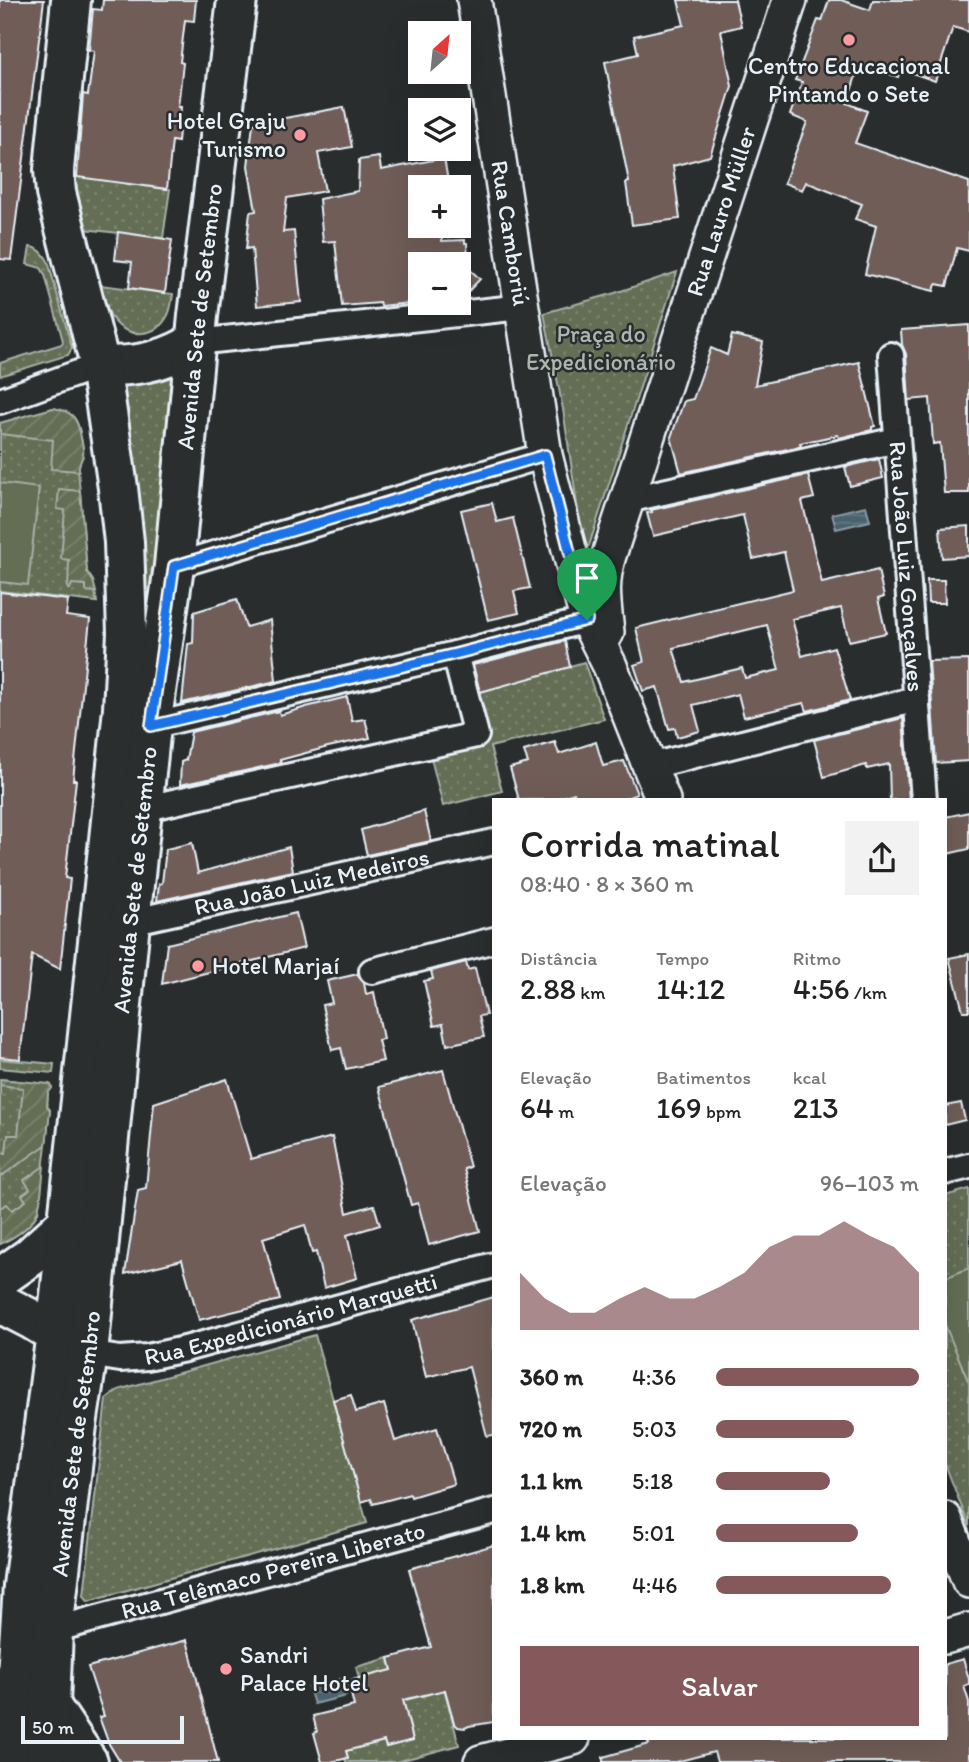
<!DOCTYPE html>
<html lang="pt">
<meta charset="utf-8">
<style>
body{margin:0;font-family:Itim,sans-serif;background:#f2f2f2;color:#222;height:100vh;display:flex;flex-direction:column;font-size:26px;white-space:nowrap}
*{box-sizing:border-box;margin:0}
p{font-size:23px;color:#767676}
.icon{flex:none;width:38px;height:38px;fill:none;stroke:currentColor;stroke-width:2;stroke-linecap:round;stroke-linejoin:round}
.map{position:relative;flex:1;overflow:hidden}
.details{position:absolute;left:492px;top:798px;width:455px;height:942px;display:flex;flex-direction:column;background:#fff;border-radius:0px;box-shadow:0 7px 28px #0002}
.details>*{flex:none}
.needle{width:46px;rotate:27deg}
.tools{position:absolute;left:408px;top:21px;display:grid;gap:14px}
.tools a{display:grid;place-items:center;width:63px;height:63px;border-radius:0px;background:#fff;box-shadow:0 7px 28px #0002;font-size:35px}
.scale{position:absolute;left:21px;bottom:18px;width:163px;box-sizing:border-box;padding-left:7px;border:4px solid #e8f1f8;border-top:0;font-size:19px;line-height:24px;white-space:nowrap;color:#e8f1f8;-webkit-text-stroke:5px #2a2d2e;paint-order:stroke}
.pin{position:absolute;display:grid;place-items:center;width:60px;height:60px;color:#fff;margin:-72px -30px;border-radius:50% 50% 50% 0;rotate:-45deg;box-shadow:0 0 7px #0007}
.pin .icon{rotate:45deg}
.round{display:grid;place-items:center;flex:none;width:74px;height:74px;border-radius:0px;background:#f2f2f2}
.headline{display:flex;align-items:center;justify-content:space-between;height:119px;padding:0 28px}
h1{font-size:38px;font-weight:600;line-height:52px}
.stats{display:grid;grid-template-columns:repeat(3,1fr);gap:10px;height:119px;padding:7px 28px}
.stats div{display:grid;align-content:center}
.stats b{font-size:30px;font-weight:600}
.stats small{font-size:19px;font-weight:400}
.stats p{font-size:19px}
.chart{height:196px;padding:14px 28px}
.chart p{display:flex;justify-content:space-between}
.chart svg{width:100%;height:126px;margin-top:7px;fill:#85585c;opacity:.7}
.button{display:flex;gap:14px;margin-top:auto;padding:14px 28px}
.button a{flex:1;height:80px;border-radius:0px;background:#85585c;color:#fff;font-size:28px;font-weight:600;line-height:80px;text-align:center}
ul{padding:0 28px;list-style:none;font-size:23px}
li{display:grid;grid-template-columns:112px 84px 1fr;align-items:center;height:52px}
li i{height:18px;border-radius:9px;background:#85585c}
.map>svg:first-child{display:block}
</style>
<div class="map">
<svg width="969" height="1762" viewBox="0 0 969 1762">
<defs>
<pattern id="grass-dots" width="8" height="8" patternUnits="userSpaceOnUse" patternTransform="scale(1.75)"><rect width="8" height="8" fill="#646e54"/><path d="M2 2h.1M6 6h.1" fill="none" stroke="#7a836d" stroke-width="1.8" stroke-linecap="round"/></pattern>
<pattern id="garden-furrows" width="10" height="10" patternUnits="userSpaceOnUse" patternTransform="scale(1.75)"><rect width="10" height="10" fill="#646e54"/><path d="M-1 1l2-2M0 10L10 0M9 11l2-2" fill="none" stroke="#7a836d"/></pattern>
<pattern id="water-rules" width="6" height="5" patternUnits="userSpaceOnUse" patternTransform="scale(1.75)"><rect width="6" height="5" fill="#4a626e"/><path d="M0 2.5h6" fill="none" stroke="#647983"/></pattern>
</defs>
<rect width="100%" height="100%" fill="#2a2d2e"/>
<filter id="ink" filterUnits="userSpaceOnUse"><feTurbulence type="fractalNoise" baseFrequency=".0143" numOctaves="2"/><feDisplacementMap in="SourceGraphic" scale="14" xChannelSelector="R" yChannelSelector="G"/><feConvolveMatrix kernelMatrix="1 2 1 2 8 2 1 2 1" color-interpolation-filters="sRGB"/></filter>
<g filter="url(#ink)">
<!-- grass -->
<g fill="url(#grass-dots)" stroke="#a6b0a6" stroke-width="2">
<polygon points="75,176 170,189 163,238 84,229"/>
<path d="M30,247C39,248 43,253 48,261L72,348L68,355L0,376V363L62,344L63,341L45,275L41,268L27,264Z"/>
<polygon points="677,272 589,546 585,547 583,545 563,409 544,313 612,294"/>
<path d="M100,285L173,294C172,301 171,309 168,315C157,337 129,339 114,321C106,311 104,296 100,285Z"/>
<polygon points="174,374 146,680 137,488 133,457 120,399 122,387 125,383 145,382"/>
<path d="M53,408C73,411 78,419 81,438C82,443 84,449 83,454C82,461 78,462 78,470L87,572L93,581L97,602L0,591V423Z"/>
<polygon points="584,662 604,719 490,747 502,791 443,806 430,754 488,739 477,693"/>
<polygon points="0,1059 54,1064 53,1073 0,1068"/>
<path d="M0,1079L51,1085L52,1088L48,1093L47,1106L50,1110L38,1213C29,1228 15,1237 0,1244Z"/>
<polygon points="969,1189 969,1526 945,1464 945,1196"/>
<polygon points="315,1335 367,1523 88,1601 84,1595 106,1399 118,1390"/>
<polygon points="389,1658 397,1695 406,1700 429,1694 442,1681 459,1745 396,1762 346,1762 345,1758 348,1757 346,1751 384,1741 386,1747 413,1740 404,1703 359,1678 356,1667"/>
</g>
<!-- garden -->
<g fill="url(#garden-furrows)" stroke="#a6b0a6" stroke-width="2">
<path d="M53,408C73,411 78,419 81,438C82,443 84,450 83,455C81,462 78,463 79,471L51,469L53,440L0,434V423Z"/>
<polygon points="59,489 80,491 87,572 93,581 96,592 86,591 86,585 72,584 70,589 68,589 69,560 61,559 65,510 57,509"/>
<polygon points="0,1079 49,1084 51,1085 52,1088 48,1093 47,1106 50,1110 46,1145 0,1177 0,1153 6,1153 8,1135 18,1135 23,1088 0,1085"/>
<path d="M44,1166C39,1209 44,1223 0,1244V1208L7,1204L12,1210L26,1201L22,1195L30,1189L24,1180Z"/>
</g>
<!-- pitch -->
<g fill="#646e54" stroke="#a6b0a6" stroke-width="2">
<polygon points="0,483 39,488 28,585 0,582"/>
<polygon points="969,1268 969,1383 945,1325 945,1278"/>
</g>
<!-- water -->
<g fill="url(#water-rules)" stroke="#899ba5" stroke-width="2">
<polygon points="866,506 870,521 836,529 832,514"/>
<polygon points="341,1679 346,1696 314,1704 309,1688"/>
</g>
<!-- building -->
<g fill="#6f5d59" stroke="#e8f1f8" stroke-width="2" fill-rule="evenodd">
<polygon points="0,0 44,0 11,260 0,259"/>
<polygon points="103,0 196,0 194,21 185,20 180,62 183,63 178,107 181,107 178,142 172,141 167,189 77,177 83,94 88,95 94,51 89,50 93,9 102,10"/>
<polygon points="678,0 735,0 741,26 721,31 732,86 710,156 673,166 680,219 632,225 626,183 629,182 605,62 638,54 634,36 684,25"/>
<polygon points="829,0 841,0 870,10 873,0 969,0 969,32 953,27 935,81 901,69 898,77 860,64 847,103 867,111 855,143 969,182 969,251 957,248 947,286 936,284 934,291 865,274 876,226 855,219 862,204 806,182 802,190 784,183 807,122 790,115 802,82 795,80 818,20 822,21"/>
<polygon points="344,107 352,147 318,153 325,191 287,198 283,232 294,231 301,302 257,306 252,248 246,249 250,212 256,211 248,166 253,124"/>
<polygon points="379,157 381,170 444,158 449,187 420,187 420,234 442,232 442,241 465,240 465,243 467,243 468,264 464,264 480,279 461,299 458,299 458,264 420,264 420,302 381,306 380,303 342,306 335,241 323,242 319,199 358,191 359,160"/>
<polygon points="118,232 172,240 165,293 129,288 132,262 115,260"/>
<polygon points="969,325 969,493 944,493 940,443 933,444 930,398 909,400 906,354 902,345 901,330"/>
<polygon points="732,335 763,342 755,385 859,362 875,426 872,427 872,430 839,438 838,435 800,443 801,446 681,473 671,437 684,401 693,399 711,348 727,355"/>
<polygon points="879,459 883,478 850,486 845,467"/>
<path d="M808,475L814,498L802,501L822,583L878,570L884,597L878,599L886,633L849,641L841,608L792,619L802,656L834,647L850,700L807,711L804,703L744,717L738,694L693,705L700,731L677,737L675,728L669,729L657,687L643,691L634,665L644,662L636,628L793,590L784,552L753,559L743,515L653,536L647,513L652,512L651,510ZM767,625L779,670L745,678L742,668L684,682L673,648Z"/>
<polygon points="492,503 497,522 513,518 530,588 514,591 519,613 488,620 461,510"/>
<polygon points="969,526 969,556 942,558 940,528"/>
<polygon points="927,580 944,580 945,603 928,603"/>
<polygon points="0,592 68,600 66,616 90,619 73,780 76,780 65,878 70,879 60,969 32,955 20,1059 0,1057"/>
<polygon points="237,599 246,627 270,620 276,681 182,703 188,644 193,643 194,612"/>
<polygon points="565,641 570,667 480,692 473,665"/>
<polygon points="969,660 969,761 936,763 929,661"/>
<polygon points="347,697 352,721 365,719 370,738 328,747 280,760 281,763 180,785 181,762 186,760 191,732 279,711 280,715 306,707"/>
<polygon points="903,718 909,800 890,800 889,764 867,769 866,765 824,777 814,740"/>
<polygon points="555,742 559,754 596,742 603,766 624,761 637,794 621,800 577,800 574,793 553,800 519,800 510,768 528,763 524,751"/>
<polygon points="424,811 431,841 367,855 361,830"/>
<polygon points="969,812 969,849 947,854 945,844 945,817"/>
<polygon points="192,843 198,873 289,847 293,871 157,901 159,884 162,883 166,849"/>
<polygon points="296,913 304,948 162,984 167,944"/>
<polygon points="969,954 969,1011 963,1011 949,958"/>
<polygon points="466,962 468,970 475,968 486,1015 479,1016 484,1037 447,1045 443,1024 434,1026 424,981 433,979 431,971"/>
<polygon points="358,974 364,983 366,994 374,992 383,1039 378,1040 383,1061 346,1069 341,1048 332,1050 322,1005 332,1003 327,981"/>
<polygon points="443,1070 470,1167 464,1169 480,1231 429,1245 418,1203 411,1205 379,1087"/>
<polygon points="227,1079 251,1159 332,1137 347,1213 374,1205 380,1225 347,1235 357,1278 324,1288 316,1252 312,1253 305,1225 263,1238 280,1300 199,1320 182,1260 125,1274 138,1190 146,1188 154,1103"/>
<polygon points="961,1103 965,1120 945,1125 945,1106"/>
<polygon points="494,1297 494,1435 487,1436 469,1367 426,1377 412,1320"/>
<polygon points="351,1395 356,1412 384,1404 395,1441 437,1428 454,1484 411,1497 410,1494 373,1504 371,1499 361,1502 333,1400"/>
<polygon points="494,1545 494,1722 469,1726 465,1728 458,1727 454,1723 445,1690 403,1700 413,1740 386,1747 384,1741 346,1751 348,1758 331,1762 322,1762 314,1733 317,1732 313,1716 354,1706 348,1681 392,1670 389,1658 431,1647 409,1569"/>
<polygon points="187,1640 218,1762 120,1762 109,1744 99,1717 104,1716 88,1667"/>
<polygon points="963,1659 969,1679 969,1684 964,1686 969,1702 969,1762 717,1762 714,1752 676,1762 603,1762 603,1757 649,1744 648,1742 662,1738 945,1738 945,1664"/>
</g>
<g fill="none" stroke-linecap="round" stroke-linejoin="round">
<!-- street casing -->
<g stroke="#e8f1f8" stroke-width="30">
<g id="street">
<polyline points="196,342 523,307"/>
<path id="s1" d="M891,355L924,800"/>
<polyline points="0,401 100,365"/>
<polyline points="627,500 897,440"/>
<polyline points="174,566 545,455"/>
<polyline points="151,726 455,654 587,620"/>
<polyline points="651,766 917,699"/>
<polyline points="142,809 476,735 455,654"/>
<path id="s2" d="M130,922L494,842"/>
<polyline points="372,971 494,940"/>
<polyline points="945,1172 969,1166"/>
<path id="s3" d="M88,1354L120,1359L147,1357L185,1349L494,1265"/>
<path id="s4" d="M53,1630L494,1511"/>
</g>
</g>
<!-- secondary casing -->
<g stroke="#e8f1f8" stroke-width="38">
<g id="secondary">
<path id="s5" d="M474,0L545,455L587,620L610,666L663,800"/>
<path id="s6" d="M607,632C604,603 600,584 609,555L790,0"/>
<polyline points="945,1519 969,1581"/>
<polyline points="945,1637 969,1630"/>
<polyline points="481,1762 573,1738"/>
</g>
</g>
<!-- primary casing -->
<g stroke="#e8f1f8" stroke-width="44">
<g id="primary">
<path d="M100,365C135,368 166,361 196,342"/>
<polyline points="0,1278 30,1257 66,1224"/>
<polyline points="0,1303 31,1319 74,1345"/>
<polyline points="50,1705 88,1762"/>
<polyline points="11,1762 23,1586 56,1333 123,709 127,633 124,542 118,488 100,365 56,193 54,170 56,148 71,0"/>
<path id="s7" d="M45,1762L50,1705L53,1630L77,1425L88,1354L130,922L151,726L174,566L198,316L237,0"/>
</g>
</g>
<!-- street -->
<use href="#street" stroke="#2a2d2e" stroke-width="24"/>
<!-- secondary -->
<use href="#secondary" stroke="#2a2d2e" stroke-width="33"/>
<!-- primary -->
<use href="#primary" stroke="#2a2d2e" stroke-width="38"/>
</g>
</g>
<g fill="none" stroke-linecap="round" stroke-linejoin="round" filter="url(#ink)">
<!-- route casing -->
<g stroke="#fff" stroke-width="14">
<polygon id="route" points="545,455 587,620 455,654 151,726 174,566"/>
</g>
<!-- route -->
<use href="#route" stroke="#1a73e8" stroke-width="9"/>
</g>
<!-- markers -->
<g fill="#ff9aa2" stroke="#2a2d2e" stroke-width="2.5">
<circle cx="849" cy="40" r="7"/>
<circle cx="300" cy="135" r="7"/>
<circle cx="198" cy="966" r="7"/>
<circle cx="226" cy="1669" r="7"/>
</g>
<g text-anchor="middle" stroke-width="5" stroke-linejoin="round" paint-order="stroke">
<!-- poi labels -->
<g font-size="24" fill="#e8f1f8" stroke="#2a2d2e" text-anchor="start">
<text x="849" y="74" text-anchor="middle">Centro Educacional<tspan x="849" dy="28">Pintando o Sete</tspan></text>
<text x="286" y="129" text-anchor="end">Hotel Graju<tspan x="286" dy="28">Turismo</tspan></text>
<text x="212" y="974">Hotel Marjaí</text>
<text x="240" y="1663">Sandri<tspan x="240" dy="28">Palace Hotel</tspan></text>
</g>
<!-- street labels -->
<g font-size="24" fill="#e8f1f8" stroke="#2a2d2e">
<text dy="8" stroke="none"><textPath href="#s6" startOffset="439">Rua Lauro Müller</textPath></text>
<text dy="8" stroke="none"><textPath href="#s5" startOffset="236">Rua Camboriú</textPath></text>
<text dy="8" stroke="none"><textPath href="#s7" startOffset="1454">Avenida Sete de Setembro</textPath></text>
<text dy="8" stroke="none"><textPath href="#s1" startOffset="212">Rua João Luiz Gonçalves</textPath></text>
<text dy="8" stroke="none"><textPath href="#s7" startOffset="887">Avenida Sete de Setembro</textPath></text>
<text dy="8" stroke="none"><textPath href="#s2" startOffset="186">Rua João Luiz Medeiros</textPath></text>
<text dy="8" stroke="none"><textPath href="#s3" startOffset="208">Rua Expedicionário Marquetti</textPath></text>
<text dy="8" stroke="none"><textPath href="#s7" startOffset="320">Avenida Sete de Setembro</textPath></text>
<text dy="8" stroke="none"><textPath href="#s4" startOffset="228">Rua Telêmaco Pereira Liberato</textPath></text>
</g>
<!-- park labels -->
<g font-size="24" fill="#adb6ae" stroke="#2a2d2e">
<text x="601" y="342">Praça do<tspan x="601" dy="28">Expedicionário</tspan></text>
</g>
</g>
</svg>
<div class="tools">
<a><svg class="needle" viewBox="-14 -14 28 28"><path d="M0-13l5 13h-10z" fill="#e53935"/><path d="M0 13l5-13h-10z" fill="#767676"/></svg></a>
<a><svg class="icon" aria-label="layers" viewBox="0 0 24 24"><path d="M12 4l9 5-9 5-9-5zM3 14l9 5 9-5"/></svg></a>
<a>+</a>
<a>−</a>
</div>
<div class="scale">50 m</div>
<div class="pin" style="left:587px;top:620px;background:#1e9e55"><svg class="icon" aria-label="arrive" viewBox="0 0 24 24"><path d="M6 21V4h12l-3 4 3 4H6"/></svg></div>
<section class="details">
<div class="headline"><div><h1>Corrida matinal</h1><p>08:40 · 8 × 360 m</p></div><a class="round"><svg class="icon" aria-label="share" viewBox="0 0 24 24"><path d="M12 15V3M7 8l5-5 5 5M5 13v7h14v-7"/></svg></a></div>
<div class="stats">
<div><p>Distância</p><b>2.88<small> km</small></b></div>
<div><p>Tempo</p><b>14:12</b></div>
<div><p>Ritmo</p><b>4:56<small> /km</small></b></div>
</div>
<div class="stats">
<div><p>Elevação</p><b>64<small> m</small></b></div>
<div><p>Batimentos</p><b>169<small> bpm</small></b></div>
<div><p>kcal</p><b>213</b></div>
</div>
<div class="chart"><p><span>Elevação</span>96–103 m</p>
<svg viewBox="0 0 160 44" preserveAspectRatio="none"><path d="M0 44V24L10 33L20 38L30 38L40 33L50 29L60 33L70 33L80 29L90 24L100 15L110 11L120 11L130 6L140 11L150 15L160 24V44z"/></svg>
</div>
<ul>
<li><b>360 m</b>4:36<i style="width:100%"></i></li>
<li><b>720 m</b>5:03<i style="width:68%"></i></li>
<li><b>1.1 km</b>5:18<i style="width:56%"></i></li>
<li><b>1.4 km</b>5:01<i style="width:70%"></i></li>
<li><b>1.8 km</b>4:46<i style="width:86%"></i></li>
</ul>
<div class="button"><a>Salvar</a></div>
</section>
</div>
